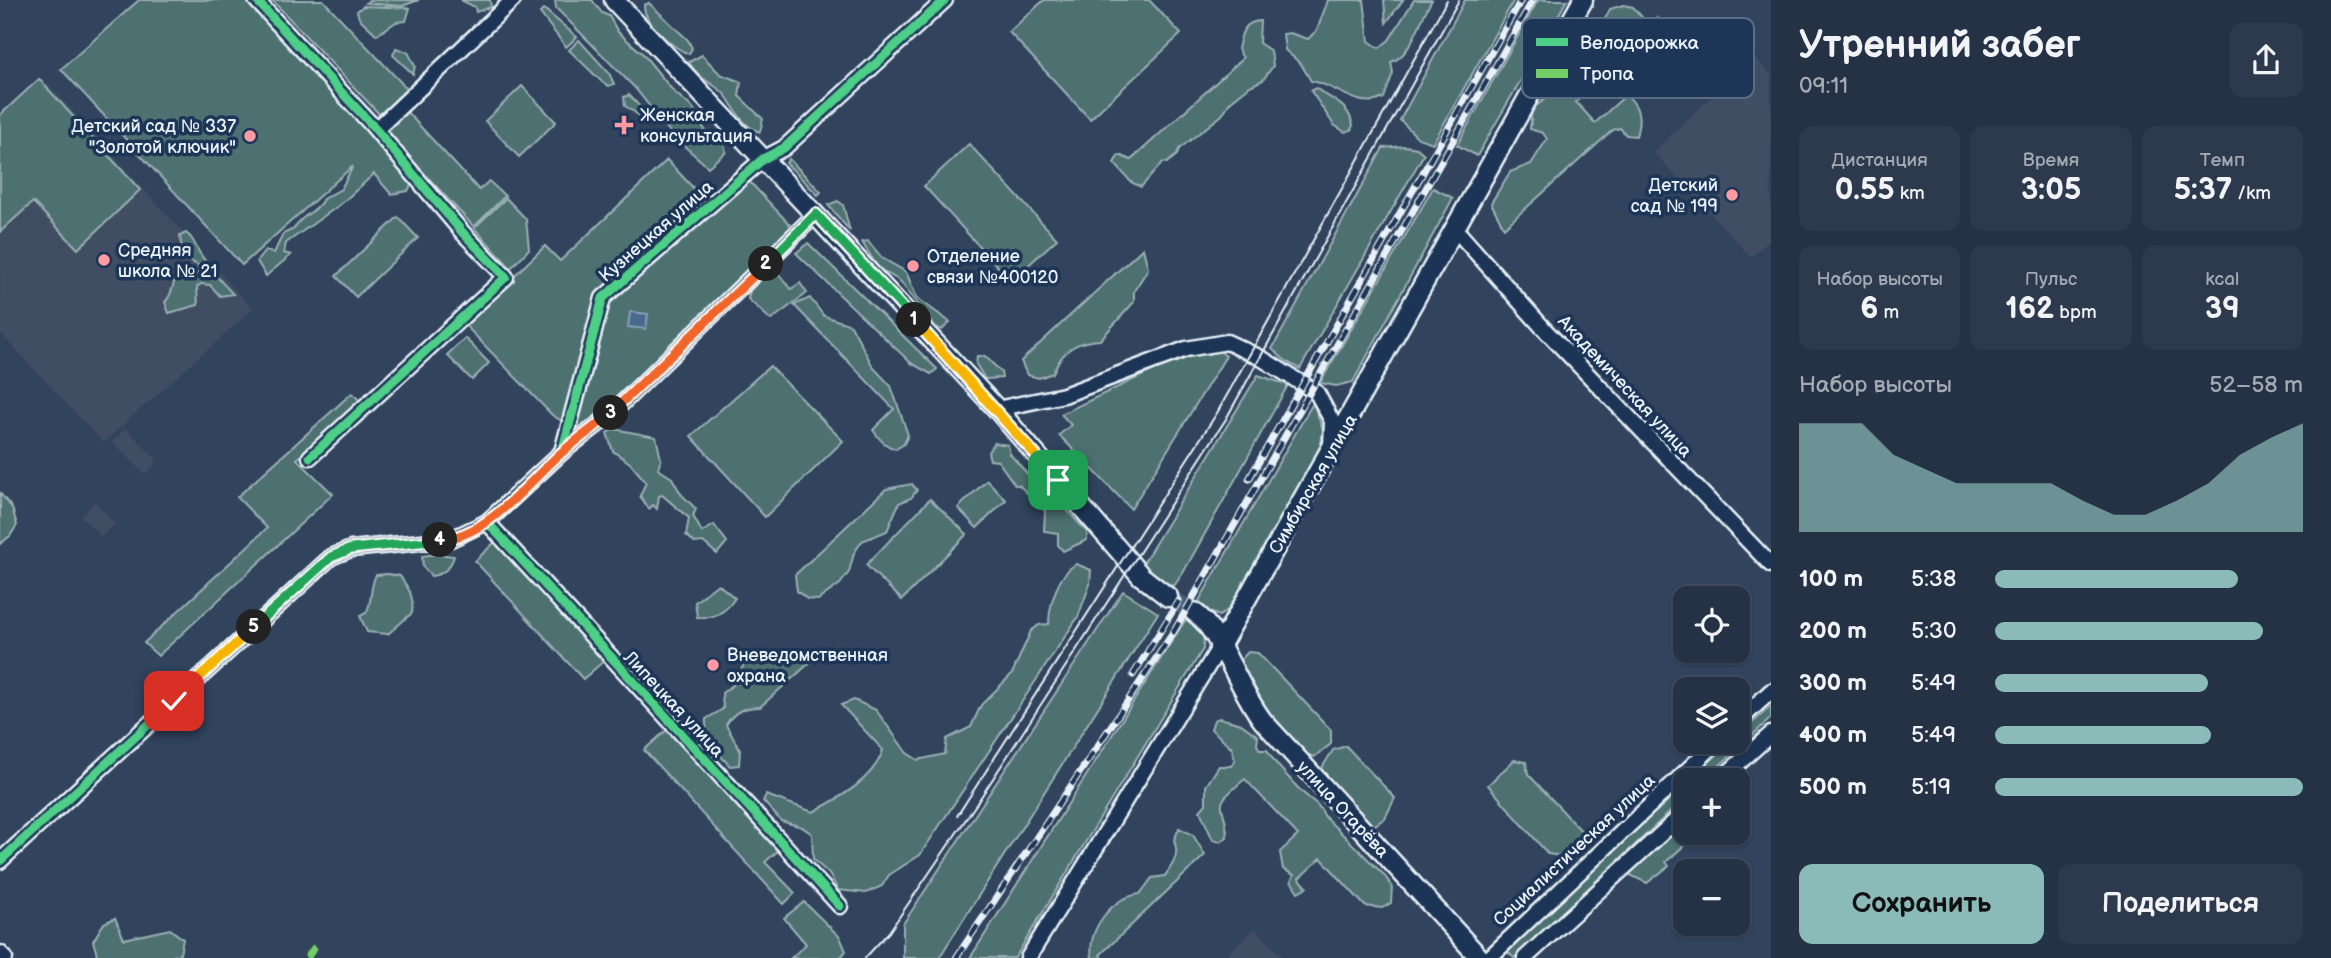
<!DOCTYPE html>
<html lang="ru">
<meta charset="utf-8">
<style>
body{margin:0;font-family:"Balsamiq Sans",sans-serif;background:#2d3a4d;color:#f1f3f6;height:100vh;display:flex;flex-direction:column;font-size:26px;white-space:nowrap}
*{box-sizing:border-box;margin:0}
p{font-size:23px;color:#a3aab3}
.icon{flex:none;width:38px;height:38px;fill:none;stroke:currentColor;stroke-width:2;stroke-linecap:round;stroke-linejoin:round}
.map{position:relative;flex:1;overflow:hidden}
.drawer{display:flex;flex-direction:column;background:#253246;width:560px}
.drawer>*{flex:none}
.fabs{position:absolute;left:1673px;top:586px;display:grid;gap:14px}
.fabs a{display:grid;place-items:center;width:77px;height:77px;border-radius:14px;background:#253246;box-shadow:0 2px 5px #0004,0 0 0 2px #424d5f;font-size:35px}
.pin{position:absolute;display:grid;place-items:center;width:60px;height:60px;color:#fff;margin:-30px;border-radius:14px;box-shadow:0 4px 10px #0006}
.km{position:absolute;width:35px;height:35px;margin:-18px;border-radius:50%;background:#222;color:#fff;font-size:19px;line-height:35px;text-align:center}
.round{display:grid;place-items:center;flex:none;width:74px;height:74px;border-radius:14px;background:#2d3a4d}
.summary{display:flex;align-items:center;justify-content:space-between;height:119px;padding:0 28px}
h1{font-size:38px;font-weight:700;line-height:52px}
.stats{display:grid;grid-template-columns:repeat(3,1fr);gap:10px;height:119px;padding:7px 28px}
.stats div{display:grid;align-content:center;border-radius:14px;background:#2d3a4d;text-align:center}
.stats b{font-size:30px;font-weight:700}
.stats small{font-size:19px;font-weight:400}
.stats p{font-size:19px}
.chart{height:196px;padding:14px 28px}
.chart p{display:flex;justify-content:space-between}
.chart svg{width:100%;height:126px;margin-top:7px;fill:#8bbbb9;opacity:.7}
.primary-button{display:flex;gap:14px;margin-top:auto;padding:14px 28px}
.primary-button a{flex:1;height:80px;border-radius:14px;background:#8bbbb9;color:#111;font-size:28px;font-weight:700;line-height:80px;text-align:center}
.primary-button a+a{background:#2d3a4d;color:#f1f3f6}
ul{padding:0 28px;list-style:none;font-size:23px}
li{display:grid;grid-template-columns:112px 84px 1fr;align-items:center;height:52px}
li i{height:18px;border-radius:9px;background:#8bbbb9}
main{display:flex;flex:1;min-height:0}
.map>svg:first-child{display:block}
</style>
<main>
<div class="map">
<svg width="1771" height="958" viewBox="0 0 1771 958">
<rect width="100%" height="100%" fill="#31435d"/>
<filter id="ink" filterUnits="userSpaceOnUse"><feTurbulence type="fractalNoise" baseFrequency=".0143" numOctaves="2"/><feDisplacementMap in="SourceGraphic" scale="14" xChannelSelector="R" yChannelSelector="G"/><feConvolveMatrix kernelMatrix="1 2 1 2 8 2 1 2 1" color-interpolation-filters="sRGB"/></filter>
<g filter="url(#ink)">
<!-- built -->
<g fill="#3f4d62">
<polygon points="1754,57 1771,75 1771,239 1751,257 1653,152"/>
<polygon points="48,84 253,309 103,443 0,333 0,127"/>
<polygon points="126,428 158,461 145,475 112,442"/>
<polygon points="95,502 115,524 101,537 81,516"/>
<polygon points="1255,928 1284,958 1223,958"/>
</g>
<!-- green -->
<g fill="#4e7071" stroke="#9bb0b4" stroke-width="2">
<path d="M139,0H256L347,102L412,183L408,191L391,194L374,174L341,204L286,243L284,253L291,255L266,276L257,261L265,251L274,253L283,234L294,229C301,214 317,213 323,199L341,189L353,166L242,265L61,69Z"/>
<polygon points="272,0 323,0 409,91 381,116"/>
<polygon points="369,0 419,0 402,6 366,3"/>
<polygon points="461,0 490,0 491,7 476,12 475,7"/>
<polygon points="555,0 592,0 602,13 609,16 618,32 643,54 674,92 693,108 705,130 723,141 726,152 708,167 674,137 635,88 556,8"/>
<polygon points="1044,0 1149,0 1181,34 1090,119 1009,32"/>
<path d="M1328,0H1364L1369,41L1379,48L1389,40L1414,0H1432C1420,18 1412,56 1391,62L1393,73L1384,98C1357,111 1336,84 1311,81L1301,64L1285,50L1283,34L1290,33L1308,39L1317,30Z"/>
<polygon points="1384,0 1403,0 1386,23"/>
<polygon points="1465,0 1514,0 1433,143 1418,138 1400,120"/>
<polygon points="1538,0 1567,0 1477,156 1457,145"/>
<path d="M649,3L688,40L692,48L689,54C673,48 643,22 644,5Z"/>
<path d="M1623,5L1633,7L1648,24L1657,18L1660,24L1576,102L1595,123L1626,95C1640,106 1641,119 1636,136L1626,135L1620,128L1613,130L1504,228L1491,203L1510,172L1531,164L1547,139L1543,133L1530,129L1532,109L1544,100L1550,79L1569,46L1600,29L1610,9Z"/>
<polygon points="363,6 410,8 406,21 396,22 377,35 359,18 357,11"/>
<polygon points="544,9 577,37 566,47 540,13"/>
<path d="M1260,21L1259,43L1271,51L1273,66L1263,80L1250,86L1230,102L1222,115L1179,149L1177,155L1167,163L1163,162L1141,187L1131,182L1114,163L1119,155L1131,160L1243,58L1238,49C1241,34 1243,22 1260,21Z"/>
<polygon points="579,40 609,73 614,84 609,86 603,83 569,50"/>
<polygon points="396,48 408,52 415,66 413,74 393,55"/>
<path d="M702,55L720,74L741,82L739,96L763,119L760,132C743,127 736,110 726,96C717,84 699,81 689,62Z"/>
<polygon points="39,79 140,190 78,249 33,202 0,232 0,115"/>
<polygon points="522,86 556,122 519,157 485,121"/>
<path d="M1316,88C1333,102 1347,102 1353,125L1351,130L1345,132L1334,125L1311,91Z"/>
<polygon points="629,95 645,112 643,118 625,106 624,97"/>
<polygon points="406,111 479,190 489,181 505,196 474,227 380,126"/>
<polygon points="969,144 1057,239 1011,281 924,186"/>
<polygon points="1405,146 1417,148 1424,154 1300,369 1287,362 1272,349 1383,148"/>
<polygon points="789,159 821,192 818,195 786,163"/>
<polygon points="667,160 715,211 748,180 794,229 580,432 552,415 464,324 545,246 560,261"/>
<polygon points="1433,188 1453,198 1353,382 1336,386 1320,383"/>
<polygon points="506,198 526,219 529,249 511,268 474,228"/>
<polygon points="838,201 843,205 850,231 828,205"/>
<polygon points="398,217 418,238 356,297 336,276"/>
<path d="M186,233C195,239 195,247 201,255C210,269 221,282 233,294L220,296L210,285L201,284L197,287L198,305L169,313L165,302C174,293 172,281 179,271L195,276L198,274V265L183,258L180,236Z"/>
<polygon points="868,241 882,258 906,272 917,298 950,322 942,330 934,326 900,281 878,268 862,242"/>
<polygon points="808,243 937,369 931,374 911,363 796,253"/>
<path d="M1143,248L1148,269L1134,291V302L1100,340C1076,341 1062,350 1053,373L1039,378L1027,375L1021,361Z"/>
<polygon points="772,266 791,289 800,283 807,293 771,320 748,299 751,286"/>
<path d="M810,298L824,316L851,325L873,367L891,386L908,435L904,444L896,449C885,446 879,439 873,430L894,409L794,305Z"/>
<polygon points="465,338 489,363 472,380 447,355"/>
<polygon points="1216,348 1226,356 1131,509 1059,435 1071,425 1061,414 1177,359"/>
<polygon points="977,356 985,356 1001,372 1002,378 985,379 976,364"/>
<polygon points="770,366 843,441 765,517 691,436"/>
<polygon points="1258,375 1288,385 1183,573 1174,586 1164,584 1142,565"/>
<polygon points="352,393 360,401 297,459 333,494 158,656 144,643 267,528 237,497"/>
<polygon points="1313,403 1323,430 1320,451 1236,604 1219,616 1196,606"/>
<polygon points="614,429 656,437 661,459 658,469 672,478 681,494 696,509 693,516 702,532 714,525 727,542 717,554 703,542 695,543 686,535 689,518 662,495 659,496 657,509 653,505 649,509 640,496 646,482 630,463 613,451 607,433"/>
<polygon points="994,443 1008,445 1010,454 1042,491 1049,491 1087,532 1087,540 1063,551 1058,545 1058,533 1044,531 1045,511 1019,485 1015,485 998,461 990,460 988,452"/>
<polygon points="987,480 1006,500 977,528 958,508"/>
<polygon points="912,484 917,490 911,498 899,503 887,531 862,541 854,553 849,572 840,584 818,600 807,599 797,591 795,575 886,489"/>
<polygon points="0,493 12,508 17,525 10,536 0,544"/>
<polygon points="930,499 967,534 902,600 866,565"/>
<polygon points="496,541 605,660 583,679 475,561"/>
<path d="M437,554L454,556C451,567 443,575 431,576L423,567L422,556Z"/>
<path d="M1076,564L1091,570L1090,584L1078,617L920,855L889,875L882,886L866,893L838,890L829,874L813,859L812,834L802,827L781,821L763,801L766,795L813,812C840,798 874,779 883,750L841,705L854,700L876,710L907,753L918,760L945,754L947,739L971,727L981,705L1012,674L1031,631L1039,625L1049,624C1049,605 1058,574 1076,564Z"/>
<path d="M388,574L400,576C410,590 414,597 412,613L388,634L367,632L360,616L366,613C373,601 369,588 376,575Z"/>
<path d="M718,584L735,598C725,613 714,619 697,617L695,602Z"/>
<polygon points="1123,591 1158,613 939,958 903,958 903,924"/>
<polygon points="1188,616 1204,634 1203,649 1015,958 970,958"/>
<polygon points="1248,652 1258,653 1331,730 1331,744 1314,757 1306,754 1258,702 1237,664"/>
<path d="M809,655L814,659L760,707C744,707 734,711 726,725L740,750L739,765L730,766C716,751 705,741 706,719L723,709L722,693L737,682L744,663L755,656L793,662Z"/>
<polygon points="1771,706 1771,718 1704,780 1689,780 1731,742 1738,742 1738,736"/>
<path d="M1220,718L1241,724L1258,736L1257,745L1260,750H1267C1273,762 1289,778 1299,789C1308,799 1319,802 1325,817L1384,875L1392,886L1391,903L1382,908L1365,906L1321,858L1299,878L1307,887L1298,892L1291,881L1294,875L1283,869L1280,852L1298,835L1245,779C1207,810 1227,800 1227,837L1221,842L1213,840L1200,811L1206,804V786L1219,766H1231L1235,761L1232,748L1211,729L1214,720Z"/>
<polygon points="669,728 779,850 765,862 795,893 784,904 644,750"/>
<polygon points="1346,746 1395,798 1385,818 1375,825 1367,823 1320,771 1333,750"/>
<polygon points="1514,760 1526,762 1528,774 1587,837 1567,857 1548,854 1488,785"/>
<polygon points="1685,784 1685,798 1514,958 1505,949"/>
<polygon points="1685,826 1685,833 1698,833 1666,862 1669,866 1647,883 1624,872 1670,833 1679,832"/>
<path d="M1179,828L1193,835L1205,855L1100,955L1102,958H1092C1087,929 1112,897 1140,894L1152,878L1165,876C1173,864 1180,855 1174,841Z"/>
<polygon points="804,902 840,937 846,951 840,958 791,958 806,944 784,918"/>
<polygon points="115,918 124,939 170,929 183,939 180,954 167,958 98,958 93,941 104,923"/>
</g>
<!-- water -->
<polygon fill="#46698d" stroke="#879fb8" stroke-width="2" points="630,312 648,314 646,329 628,327"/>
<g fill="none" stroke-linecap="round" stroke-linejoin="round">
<!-- major-tunnel -->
<polyline stroke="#4c5d74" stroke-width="18" stroke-dasharray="18 9" stroke-linecap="butt" points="1168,597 1194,612"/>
<!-- minor casing -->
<g stroke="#e8f1f8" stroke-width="19">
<g id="minor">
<polyline points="256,0 371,124 463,233 506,277 310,457"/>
<polyline points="371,124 380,126 513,0"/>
<polyline points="1456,230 1545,330 1771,565"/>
<polyline points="997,409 1064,395 1186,349 1227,342 1261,358 1317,393 1332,421 1331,448"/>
<polyline points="562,452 609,416 816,214"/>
<polyline points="487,522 840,906"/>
<polyline points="1738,722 1771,691"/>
<polyline points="1720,780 1771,734"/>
<polyline points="0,861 331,557 351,549 451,539 487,522 562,452 603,298 763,159 784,148 945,0"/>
<polyline points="0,953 5,958"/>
<polyline points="1028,958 1219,648"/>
<polyline points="1489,958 1717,742"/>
<polyline points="1525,958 1685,812"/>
</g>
</g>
<!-- major casing -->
<g stroke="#e8f1f8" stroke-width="23">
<g id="major">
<polyline points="614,0 997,409 1141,576 1168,597"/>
<path d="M1194,612C1221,631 1238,689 1263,721L1480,958"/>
<polyline points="1219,648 1583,0"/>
</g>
</g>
<!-- minor -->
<use href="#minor" stroke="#1d3557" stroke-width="14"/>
<!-- major -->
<use href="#major" stroke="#1d3557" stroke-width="18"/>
<!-- tram -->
<g stroke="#e8f1f8" stroke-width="2">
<polyline points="957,816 1217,413 1447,0"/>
<polyline points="865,958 889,932 979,800 1226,419 1459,0"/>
</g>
<!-- rail casing -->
<g stroke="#e8f1f8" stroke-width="7">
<g id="rail">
<polyline points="1249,479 1521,0"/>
<polyline points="1133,675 1179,601"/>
<polyline points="956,958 1173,633 1533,0"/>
</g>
</g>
<!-- rail -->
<use href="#rail" stroke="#1d3557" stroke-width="4.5" stroke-dasharray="13" stroke-linecap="butt"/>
<!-- quiet -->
<polyline stroke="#74ce65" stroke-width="7" stroke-dasharray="14 7" stroke-linecap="butt" points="307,958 316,945"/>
<!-- cycleway casing -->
<g stroke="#1d3557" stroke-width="13">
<g id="cycleway">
<polyline points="256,0 371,124 463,233 506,277 310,457"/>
<polyline points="487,522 840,906"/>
<polyline points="0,861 331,557 351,549 451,539 487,522 562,452 603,298 763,159 784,148 945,0"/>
</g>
</g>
<!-- cycleway -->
<use href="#cycleway" stroke="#4dcf88" stroke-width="9"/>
</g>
</g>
<g fill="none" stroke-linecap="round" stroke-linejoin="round" filter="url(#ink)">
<!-- split-1 casing -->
<g stroke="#fff" stroke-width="14">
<polyline id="split-1" points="914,320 1058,480"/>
</g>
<!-- split-2 casing -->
<g stroke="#fff" stroke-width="14">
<polyline id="split-2" points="766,264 816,214 914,320"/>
</g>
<!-- split-3 casing -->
<g stroke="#fff" stroke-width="14">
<polyline id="split-3" points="611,413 766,264"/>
</g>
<!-- split-4 casing -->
<g stroke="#fff" stroke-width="14">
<path id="split-4" d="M440,540C489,536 526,484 560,454C576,440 595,428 611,413"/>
</g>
<!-- split-5 casing -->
<g stroke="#fff" stroke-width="14">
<polyline id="split-5" points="254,627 331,557 351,549 440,540"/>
</g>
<!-- split-6 casing -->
<g stroke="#fff" stroke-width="14">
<polyline id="split-6" points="174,701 254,627"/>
</g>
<!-- split-1 -->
<use href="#split-1" stroke="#f5b400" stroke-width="9"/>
<!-- split-2 -->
<use href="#split-2" stroke="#22a559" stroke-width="9"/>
<!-- split-3 -->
<use href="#split-3" stroke="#f0652b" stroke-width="9"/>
<!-- split-4 -->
<use href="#split-4" stroke="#f0652b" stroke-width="9"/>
<!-- split-5 -->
<use href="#split-5" stroke="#22a559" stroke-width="9"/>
<!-- split-6 -->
<use href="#split-6" stroke="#f5b400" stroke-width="9"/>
</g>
<!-- markers -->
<g fill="#ff9aa2" stroke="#1d3557" stroke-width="2.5">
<path d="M620.5 114.5h7v7h7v7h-7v7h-7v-7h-7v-7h7z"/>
<circle cx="250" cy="136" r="7"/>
<circle cx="1732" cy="195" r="7"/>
<circle cx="104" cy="260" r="7"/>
<circle cx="913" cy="266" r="7"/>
<circle cx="713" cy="665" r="7"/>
</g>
<g text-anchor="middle" stroke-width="7" stroke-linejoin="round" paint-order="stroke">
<!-- poi labels -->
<g font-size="18" fill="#e8f1f8" stroke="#1d3557" text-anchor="start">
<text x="640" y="121">Женская<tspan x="640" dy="21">консультация</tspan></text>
<text x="236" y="132" text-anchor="end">Детский сад № 337<tspan x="236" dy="21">"Золотой ключик"</tspan></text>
<text x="1718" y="191" text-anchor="end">Детский<tspan x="1718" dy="21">сад № 199</tspan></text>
<text x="118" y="256">Средняя<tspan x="118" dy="21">школа № 21</tspan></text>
<text x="927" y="262">Отделение<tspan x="927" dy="21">связи №400120</tspan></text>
<text x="727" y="661">Вневедомственная<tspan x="727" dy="21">охрана</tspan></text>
</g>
<!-- street labels -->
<g font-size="18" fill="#e8f1f8" stroke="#1d3557">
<text transform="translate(656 231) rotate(-41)" y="6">Кузнецкая улица</text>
<text transform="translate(1625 386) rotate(47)" y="6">Академическая улица</text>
<text transform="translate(1313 484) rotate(-60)" y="6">Симбирская улица</text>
<text transform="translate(674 704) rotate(47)" y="6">Липецкая улица</text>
<text transform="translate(1343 809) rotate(47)" y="6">улица Огарёва</text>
<text transform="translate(1574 850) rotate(-43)" y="6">Социалистическая улица</text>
</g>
</g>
<!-- legend -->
<rect x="1522" y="18" width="232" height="80" rx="10" fill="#1d3557" stroke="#5a6d87" stroke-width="2"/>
<rect x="1536" y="38" width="32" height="8" fill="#4dcf88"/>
<rect x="1536" y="69" width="32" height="9" fill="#74ce65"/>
<g font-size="19" fill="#e8f1f8">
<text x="1580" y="49">Велодорожка</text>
<text x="1580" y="80">Тропа</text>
</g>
</svg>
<div class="fabs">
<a><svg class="icon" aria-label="locate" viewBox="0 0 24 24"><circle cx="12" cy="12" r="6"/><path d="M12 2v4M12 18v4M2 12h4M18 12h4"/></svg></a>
<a><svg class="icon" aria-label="layers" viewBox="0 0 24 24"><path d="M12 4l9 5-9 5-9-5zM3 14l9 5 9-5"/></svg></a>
<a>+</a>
<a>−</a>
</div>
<div class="pin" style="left:1058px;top:480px;background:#1e9e55"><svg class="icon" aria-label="arrive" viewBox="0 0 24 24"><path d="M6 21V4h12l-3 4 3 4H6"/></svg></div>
<div class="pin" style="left:174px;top:701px;background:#d93025"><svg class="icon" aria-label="check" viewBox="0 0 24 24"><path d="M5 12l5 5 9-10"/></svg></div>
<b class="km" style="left:914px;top:320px">1</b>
<b class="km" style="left:766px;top:264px">2</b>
<b class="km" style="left:611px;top:413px">3</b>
<b class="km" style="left:440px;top:540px">4</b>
<b class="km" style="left:254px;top:627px">5</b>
</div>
<section class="drawer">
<div class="summary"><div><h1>Утренний забег</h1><p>09:11</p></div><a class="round"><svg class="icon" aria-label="share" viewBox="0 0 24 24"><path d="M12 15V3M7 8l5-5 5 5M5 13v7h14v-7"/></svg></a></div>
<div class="stats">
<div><p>Дистанция</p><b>0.55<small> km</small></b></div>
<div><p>Время</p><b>3:05</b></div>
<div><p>Темп</p><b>5:37<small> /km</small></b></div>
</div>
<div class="stats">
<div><p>Набор высоты</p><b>6<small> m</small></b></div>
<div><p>Пульс</p><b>162<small> bpm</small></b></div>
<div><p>kcal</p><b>39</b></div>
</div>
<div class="chart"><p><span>Набор высоты</span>52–58 m</p>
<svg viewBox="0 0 160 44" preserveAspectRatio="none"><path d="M0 44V6L10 6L20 6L30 17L40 22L50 27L60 27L70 27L80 27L90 33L100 38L110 38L120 33L130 27L140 17L150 11L160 6V44z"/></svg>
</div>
<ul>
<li><b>100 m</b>5:38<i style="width:79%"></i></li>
<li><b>200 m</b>5:30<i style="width:87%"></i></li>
<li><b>300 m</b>5:49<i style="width:69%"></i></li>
<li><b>400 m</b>5:49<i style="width:70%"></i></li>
<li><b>500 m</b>5:19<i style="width:100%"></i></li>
</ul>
<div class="primary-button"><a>Сохранить</a><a>Поделиться</a></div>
</section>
</main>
